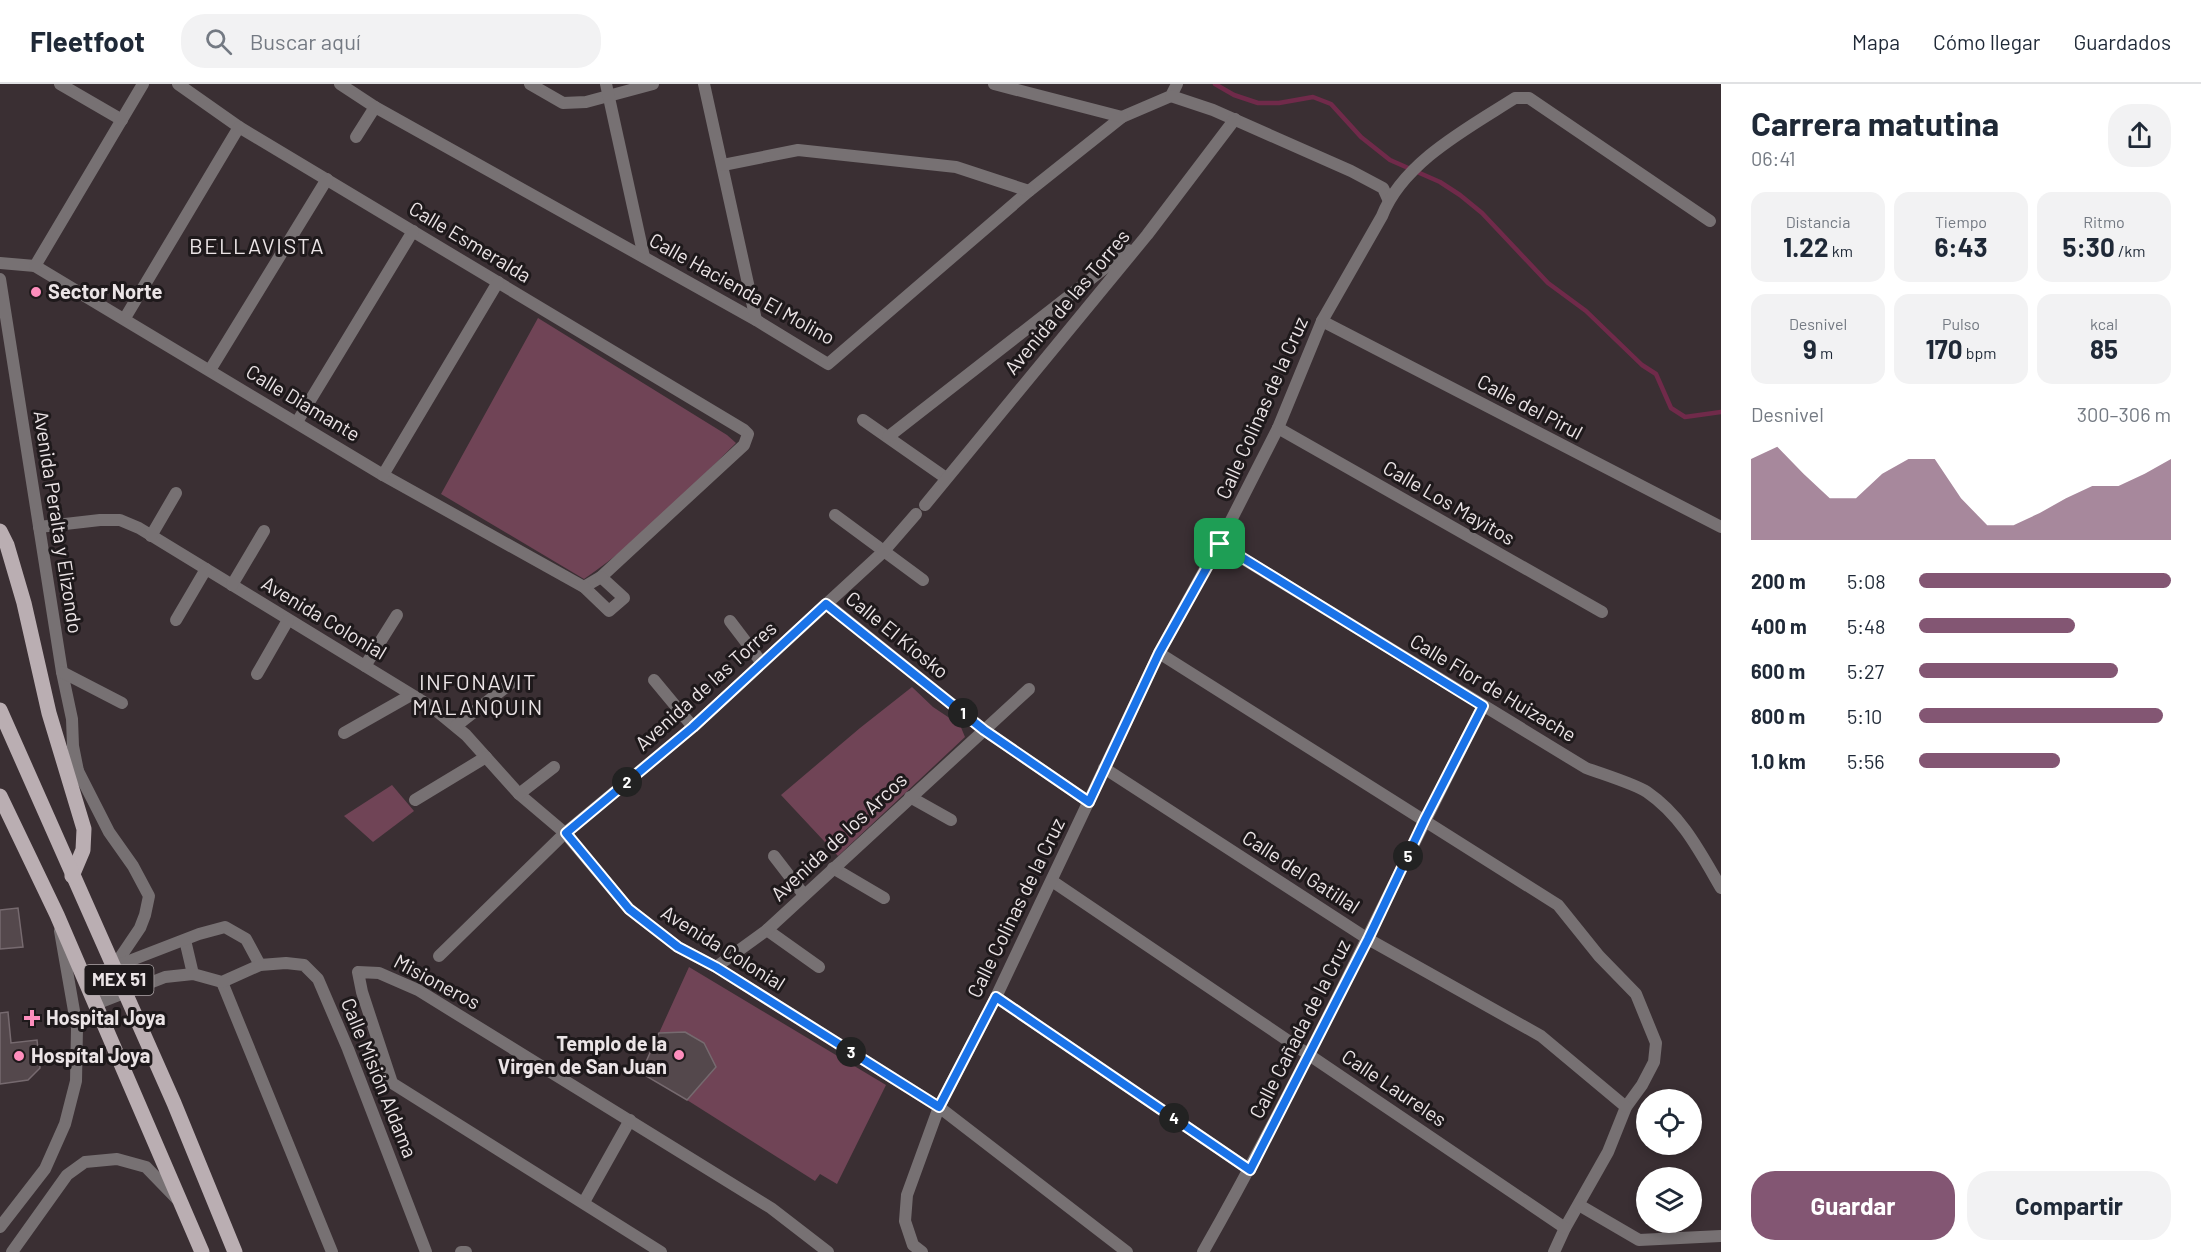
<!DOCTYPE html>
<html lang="es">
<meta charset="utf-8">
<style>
body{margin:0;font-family:Barlow,sans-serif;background:#f2f2f3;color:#1f2937;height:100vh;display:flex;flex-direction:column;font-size:22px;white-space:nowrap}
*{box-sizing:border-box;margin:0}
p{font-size:20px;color:#747a83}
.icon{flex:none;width:33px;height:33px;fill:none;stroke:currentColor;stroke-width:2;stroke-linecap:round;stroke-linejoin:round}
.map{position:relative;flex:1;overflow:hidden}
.side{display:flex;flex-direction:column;background:#fff;width:480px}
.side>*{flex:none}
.controls{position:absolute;left:1636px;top:1005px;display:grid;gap:12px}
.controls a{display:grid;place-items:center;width:66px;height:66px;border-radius:50%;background:#fff;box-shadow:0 3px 9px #0003;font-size:30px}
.pin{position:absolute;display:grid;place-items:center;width:51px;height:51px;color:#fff;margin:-26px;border-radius:12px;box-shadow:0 3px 9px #0006}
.km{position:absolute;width:30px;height:30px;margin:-15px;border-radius:50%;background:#222;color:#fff;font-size:16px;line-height:30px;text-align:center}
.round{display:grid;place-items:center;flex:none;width:63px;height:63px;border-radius:24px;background:#f2f2f3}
.headline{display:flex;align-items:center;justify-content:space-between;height:102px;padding:0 30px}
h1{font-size:33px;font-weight:700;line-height:45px}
.figures{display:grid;grid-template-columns:repeat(3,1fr);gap:9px;height:102px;padding:6px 30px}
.figures div{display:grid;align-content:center;border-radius:15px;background:#f2f2f3;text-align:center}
.figures b{font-size:26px;font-weight:700}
.figures small{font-size:16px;font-weight:400}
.figures p{font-size:16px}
.chart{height:168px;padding:12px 30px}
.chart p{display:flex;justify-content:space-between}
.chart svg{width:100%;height:108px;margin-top:6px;fill:#835673;opacity:.7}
.button{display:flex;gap:12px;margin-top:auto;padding:12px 30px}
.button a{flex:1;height:69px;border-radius:24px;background:#835673;color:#fff;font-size:24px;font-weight:700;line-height:69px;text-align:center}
.button a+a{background:#f2f2f3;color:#1f2937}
ul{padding:0 30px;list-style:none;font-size:20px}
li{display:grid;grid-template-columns:96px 72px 1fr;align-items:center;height:45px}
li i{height:15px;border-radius:8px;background:#835673}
header{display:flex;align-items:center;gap:36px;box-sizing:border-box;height:84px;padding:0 30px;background:#fff;border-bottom:2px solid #e0e1e3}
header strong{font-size:28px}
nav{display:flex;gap:33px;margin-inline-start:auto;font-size:21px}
.search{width:420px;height:54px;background:#f2f2f3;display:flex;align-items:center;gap:15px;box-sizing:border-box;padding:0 21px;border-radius:24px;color:#747a83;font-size:22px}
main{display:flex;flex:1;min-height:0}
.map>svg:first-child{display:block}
</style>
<header>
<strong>Fleetfoot</strong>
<div class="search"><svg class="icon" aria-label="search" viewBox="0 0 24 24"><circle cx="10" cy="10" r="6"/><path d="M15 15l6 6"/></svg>Buscar aquí</div>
<nav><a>Mapa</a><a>Cómo llegar</a><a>Guardados</a></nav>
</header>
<main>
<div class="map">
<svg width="1721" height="1168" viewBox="0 0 1721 1168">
<rect width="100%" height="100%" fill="#3a2f33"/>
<!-- green -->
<g fill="#704456">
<path d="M538,234L727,351L736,359C688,406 640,457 584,495L441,410Z"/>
<polygon points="912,603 933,623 960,641 965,653 838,772 781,711 860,644"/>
<polygon points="392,701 414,727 373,758 344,732"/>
<path d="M689,883L886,1001L837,1100L820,1090L815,1097L687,1016L716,983C699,950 695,948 659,949Z"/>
</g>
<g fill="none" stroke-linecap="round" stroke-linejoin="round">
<!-- stream -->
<polyline stroke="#702a4a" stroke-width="4.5" points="1215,0 1234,11 1258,19 1279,19 1313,13 1331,20 1361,53 1390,76 1440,98 1460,111 1482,129 1548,199 1586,227 1642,281 1656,290 1671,324 1685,333 1721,328"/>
</g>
<!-- building -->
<g fill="#54484c" stroke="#766a6f" stroke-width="1.5">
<polygon points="18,824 23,863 0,865 0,826"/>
<polygon points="8,928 11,959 37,956 40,984 28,996 0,1000 0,929"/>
<polygon points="685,948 704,959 716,983 687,1016 641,989 659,949"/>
</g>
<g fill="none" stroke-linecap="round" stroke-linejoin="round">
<!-- street -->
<g stroke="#777173" stroke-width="12">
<polyline points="60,0 122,36"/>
<polyline points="178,0 239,43 744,346 748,350 744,361 601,493 584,503"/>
<polyline points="340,0 375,23 756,236 828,280 1029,107 1122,33 1171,12 1177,0"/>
<polyline points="530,0 563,19 586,18 653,0"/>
<polyline points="606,0 644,173"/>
<polyline points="704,0 756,236"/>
<polyline points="994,0 1122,33"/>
<polyline points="1171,12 1213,26 1351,87 1383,104 1388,115"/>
<polyline points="356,53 375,23"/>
<polyline points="723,81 798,66 956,83 1029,107"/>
<polyline points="0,179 35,182 383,391 584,503 609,527 624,514 601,493"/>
<polyline points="35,182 143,0"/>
<polyline points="0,195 62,588 72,635 73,662 78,687"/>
<polyline points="125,234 239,43"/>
<polyline points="1322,237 1721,443"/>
<polyline points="210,286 327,95"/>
<polyline points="863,336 946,394"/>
<polyline points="297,338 413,147"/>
<polyline points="1278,344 1602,528"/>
<polyline points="888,353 1128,166"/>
<polyline points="383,391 498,198"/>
<polyline points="925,421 1147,151 1235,35"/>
<polyline points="835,431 923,496"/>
<polyline points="39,443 100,436 120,436 139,444 432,623 466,651 519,710 565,749 629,825 678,863 716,883 939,1023 1127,1168"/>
<polyline points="151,452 176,409"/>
<path d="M1219,460L1586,684C1602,690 1635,700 1647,708C1682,732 1700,768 1721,804"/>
<polyline points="232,501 264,447"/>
<polyline points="827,520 984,646 1089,718"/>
<polyline points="176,536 206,485"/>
<polyline points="730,537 762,579"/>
<polyline points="1159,569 1558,821 1599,872 1636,910 1656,959 1654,978 1642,1001 1626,1023 1608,1068 1565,1144 1554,1168"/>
<polyline points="365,582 397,531"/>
<polyline points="62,588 122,619"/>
<polyline points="257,590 288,536"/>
<polyline points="654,596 693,643"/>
<polyline points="456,642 511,599"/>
<polyline points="344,649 411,611"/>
<polyline points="1104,684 1368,855 1541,952 1626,1023"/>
<polyline points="71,686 78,687 109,748 133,782 149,812 145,831 140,844 113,884"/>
<polyline points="519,710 554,683"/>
<polyline points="910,713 951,736"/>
<polyline points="415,716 486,673"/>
<polyline points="774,772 804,811"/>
<polyline points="833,784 884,814"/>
<polyline points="1052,797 1565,1144"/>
<polyline points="767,846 819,883"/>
<polyline points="185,856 193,890"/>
<polyline points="439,872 565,749 693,643 883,468 916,430"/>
<polyline points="716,883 767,846 1029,605"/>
<polyline points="85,894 199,850 225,843 246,855 260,881"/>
<polyline points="222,898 332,1168"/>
<polyline points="996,913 1250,1086"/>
<polyline points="96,920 165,893 193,890 222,898 260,881 286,879 304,881 318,895 348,965 426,1168"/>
<polyline points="584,1118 630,1036"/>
<polyline points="1579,1121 1639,1156 1721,1152"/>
<polyline points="0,1143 45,1085 65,1040 76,997 77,944 60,847"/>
<polyline points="12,1168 67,1091 85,1078 117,1075 146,1083 177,1115"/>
<polyline points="461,1168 466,1168"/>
<polyline points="661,1168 392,999 362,908 358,888 379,889 418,906 771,1124 828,1168"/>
<path d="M922,1168L913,1161L905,1137L907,1111L939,1023L996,913L1159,569L1219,460L1278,344L1322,237L1382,132C1403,78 1468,44 1515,14H1529L1710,137"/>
<path d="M1203,1168C1304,990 1390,804 1483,622"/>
</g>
<!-- primary -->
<g stroke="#baaeb2" stroke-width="15">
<polyline points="0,447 7,461 24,519 49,629 84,745 83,766 72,792"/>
<polyline points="0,626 174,1019 235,1168"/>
<polyline points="0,712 57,831 202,1168"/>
</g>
</g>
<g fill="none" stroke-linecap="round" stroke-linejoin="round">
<!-- route casing -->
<g stroke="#fff" stroke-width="12">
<polygon id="route" points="1220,460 1483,622 1425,735 1368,855 1250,1086 996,913 939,1023 716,883 678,863 629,825 566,749 693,643 826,520 984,646 1089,718 1159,569"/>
</g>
<!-- route -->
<use href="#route" stroke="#1a73e8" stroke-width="8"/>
</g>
<!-- markers -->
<g fill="#fe8ebd" stroke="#1e191b" stroke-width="2">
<circle cx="36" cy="208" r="6"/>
<path d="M29 925h6v6h6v6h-6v6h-6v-6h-6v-6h6z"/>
<circle cx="679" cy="971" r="6"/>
<circle cx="19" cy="972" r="6"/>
</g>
<g text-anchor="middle" stroke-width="6" stroke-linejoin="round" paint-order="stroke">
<!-- shield labels -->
<rect fill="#1e191b" stroke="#aea7a9" stroke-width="1.5" x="84.5" y="881" width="69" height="30" rx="4.5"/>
<g font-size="18" font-weight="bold" fill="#ebe4e6">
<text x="119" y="902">MEX 51</text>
</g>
<!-- street labels -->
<g font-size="20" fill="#ebe4e6" stroke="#1e191b">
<text transform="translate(470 158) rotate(31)" y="7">Calle Esmeralda</text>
<text transform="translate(742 205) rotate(29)" y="7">Calle Hacienda El Molino</text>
<text transform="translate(1067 218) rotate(-50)" y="7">Avenida de las Torres</text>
<text transform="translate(303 319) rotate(31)" y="7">Calle Diamante</text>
<text transform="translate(1530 323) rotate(28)" y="7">Calle del Pirul</text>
<text transform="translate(1262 324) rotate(-66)" y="7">Calle Colinas de la Cruz</text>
<text transform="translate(1449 419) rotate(30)" y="7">Calle Los Mayitos</text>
<text transform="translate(58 438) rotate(81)" y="7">Avenida Peralta y Elizondo</text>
<text transform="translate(324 534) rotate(31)" y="7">Avenida Colonial</text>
<text transform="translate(897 551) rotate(39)" y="7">Calle El Kiosko</text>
<text transform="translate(706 602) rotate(-42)" y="7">Avenida de las Torres</text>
<text transform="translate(1493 604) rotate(31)" y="7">Calle Flor de Huizache</text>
<text transform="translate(839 753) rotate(-43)" y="7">Avenida de los Arcos</text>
<text transform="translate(1301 788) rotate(33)" y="7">Calle del Gatillal</text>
<text transform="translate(1016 824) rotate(-64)" y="7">Calle Colinas de la Cruz</text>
<text transform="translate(723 864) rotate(32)" y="7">Avenida Colonial</text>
<text transform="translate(437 898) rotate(28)" y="7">Misioneros</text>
<text transform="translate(1300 945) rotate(-63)" y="7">Calle Cañada de la Cruz</text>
<text transform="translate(379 994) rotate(68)" y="7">Calle Misión Aldama</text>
<text transform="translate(1394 1004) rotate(34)" y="7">Calle Laureles</text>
</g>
<!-- poi labels -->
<g font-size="20" font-weight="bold" fill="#ebe4e6" stroke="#1e191b" text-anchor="start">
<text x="48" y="215">Sector Norte</text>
<text x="46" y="941">Hospital Joya</text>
<text x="667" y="967" text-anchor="end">Templo de la<tspan x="667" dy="23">Virgen de San Juan</tspan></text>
<text x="31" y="979">Hospítal Joya</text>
</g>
<!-- quarter labels -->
<g font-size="22" letter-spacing="1.5" fill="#ebe4e6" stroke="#1e191b">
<text x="257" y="170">BELLAVISTA</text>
<text x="478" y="606">INFONAVIT<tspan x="478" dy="25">MALANQUIN</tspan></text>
</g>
</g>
</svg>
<div class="controls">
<a><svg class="icon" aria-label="locate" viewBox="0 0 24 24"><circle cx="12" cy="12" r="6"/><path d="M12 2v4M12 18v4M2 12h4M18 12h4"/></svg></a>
<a><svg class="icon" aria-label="layers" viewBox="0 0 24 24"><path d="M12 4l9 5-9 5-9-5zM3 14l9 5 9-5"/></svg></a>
</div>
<div class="pin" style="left:1220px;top:460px;background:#1e9e55"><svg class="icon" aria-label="arrive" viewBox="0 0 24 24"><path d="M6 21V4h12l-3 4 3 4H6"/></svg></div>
<b class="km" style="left:963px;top:629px">1</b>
<b class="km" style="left:627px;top:698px">2</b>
<b class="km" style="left:851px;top:968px">3</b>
<b class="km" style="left:1174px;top:1034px">4</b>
<b class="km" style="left:1408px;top:772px">5</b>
</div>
<section class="side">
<div class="headline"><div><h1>Carrera matutina</h1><p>06:41</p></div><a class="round"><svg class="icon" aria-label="share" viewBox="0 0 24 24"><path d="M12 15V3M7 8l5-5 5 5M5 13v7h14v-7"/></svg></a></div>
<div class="figures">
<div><p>Distancia</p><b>1.22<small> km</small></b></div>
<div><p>Tiempo</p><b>6:43</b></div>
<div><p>Ritmo</p><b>5:30<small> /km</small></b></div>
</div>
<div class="figures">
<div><p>Desnivel</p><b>9<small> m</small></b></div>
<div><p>Pulso</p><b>170<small> bpm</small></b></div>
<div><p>kcal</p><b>85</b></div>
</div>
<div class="chart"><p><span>Desnivel</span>300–306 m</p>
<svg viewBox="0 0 160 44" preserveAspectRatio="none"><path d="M0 44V11L10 6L20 17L30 27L40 27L50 17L60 11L70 11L80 27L90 38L100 38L110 33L120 27L130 22L140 22L150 17L160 11V44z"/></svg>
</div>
<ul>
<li><b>200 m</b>5:08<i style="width:100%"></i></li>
<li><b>400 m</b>5:48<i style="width:62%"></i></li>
<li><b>600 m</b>5:27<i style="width:79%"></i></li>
<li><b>800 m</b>5:10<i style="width:97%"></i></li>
<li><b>1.0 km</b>5:56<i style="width:56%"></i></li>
</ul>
<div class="button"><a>Guardar</a><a>Compartir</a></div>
</section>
</main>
